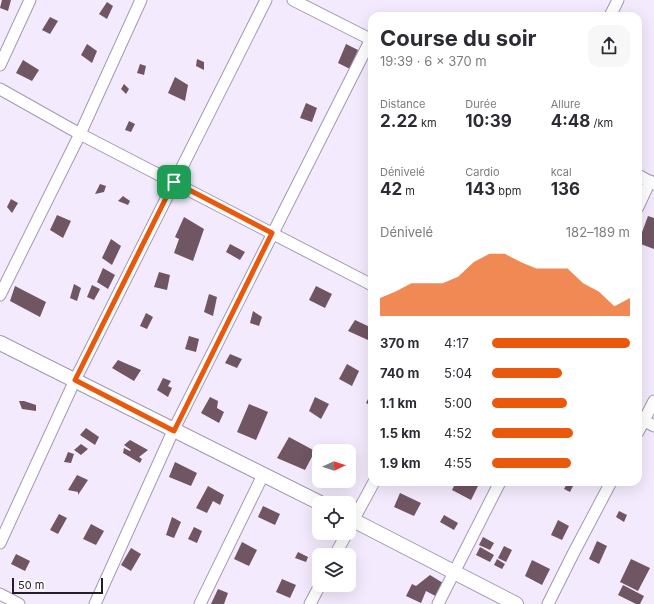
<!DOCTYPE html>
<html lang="fr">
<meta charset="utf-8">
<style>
body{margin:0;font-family:Inter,sans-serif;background:#f7f7f7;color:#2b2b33;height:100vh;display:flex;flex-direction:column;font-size:15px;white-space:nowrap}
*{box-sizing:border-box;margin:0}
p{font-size:13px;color:#7c7c81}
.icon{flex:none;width:22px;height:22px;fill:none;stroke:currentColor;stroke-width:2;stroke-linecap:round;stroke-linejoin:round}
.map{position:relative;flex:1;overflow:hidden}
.side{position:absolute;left:368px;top:12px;width:274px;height:474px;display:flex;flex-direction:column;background:#fff;border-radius:12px;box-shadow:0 4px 16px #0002}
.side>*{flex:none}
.needle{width:26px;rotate:87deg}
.tools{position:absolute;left:312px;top:444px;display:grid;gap:8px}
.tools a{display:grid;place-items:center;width:44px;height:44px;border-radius:8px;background:#fff;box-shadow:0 4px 16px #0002;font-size:20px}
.scale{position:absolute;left:12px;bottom:10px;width:91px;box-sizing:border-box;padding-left:4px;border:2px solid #231e28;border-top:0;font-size:11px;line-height:14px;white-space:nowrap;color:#231e28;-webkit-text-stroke:3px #fcfcfc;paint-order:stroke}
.pin{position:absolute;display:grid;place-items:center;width:34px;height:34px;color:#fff;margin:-17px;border-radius:8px;box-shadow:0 2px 6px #0006}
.round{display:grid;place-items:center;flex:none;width:42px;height:42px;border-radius:12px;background:#f7f7f7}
.head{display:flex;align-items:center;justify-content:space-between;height:68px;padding:0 12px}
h1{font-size:22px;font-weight:700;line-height:30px}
.figures{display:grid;grid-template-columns:repeat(3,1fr);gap:6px;height:68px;padding:4px 12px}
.figures div{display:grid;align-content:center}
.figures b{font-size:17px;font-weight:700}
.figures small{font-size:11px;font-weight:400}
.figures p{font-size:11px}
.chart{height:112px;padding:8px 12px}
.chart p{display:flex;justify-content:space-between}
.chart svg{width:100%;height:72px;margin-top:4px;fill:#ea580c;opacity:.7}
ul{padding:0 12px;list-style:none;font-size:13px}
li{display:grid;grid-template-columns:64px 48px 1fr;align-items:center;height:30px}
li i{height:10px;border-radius:5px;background:#ea580c}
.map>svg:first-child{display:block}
</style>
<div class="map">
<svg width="654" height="604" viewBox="0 0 654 604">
<rect width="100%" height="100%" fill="#f3ebfd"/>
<!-- building -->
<g fill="#705562">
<polygon points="2,0 11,0 8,11 0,8"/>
<polygon points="107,2 113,6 107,19 99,14"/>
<polygon points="50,17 58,21 50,34 42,30"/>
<polygon points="87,44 97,51 92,63 81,55"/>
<polygon points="346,44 358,50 350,69 338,63"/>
<polygon points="197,59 204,62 204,70 196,66"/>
<polygon points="23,60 39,70 32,81 16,73"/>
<polygon points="140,64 146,66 144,75 137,73"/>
<polygon points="175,77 188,85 185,101 168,93"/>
<polygon points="124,84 129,89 126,94 121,89"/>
<polygon points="306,103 317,108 312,122 300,118"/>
<polygon points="129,121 135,124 131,132 125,130"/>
<polygon points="100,184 106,186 104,192 95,194"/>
<polygon points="123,196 130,201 128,205 118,201"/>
<polygon points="11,199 18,203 12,213 7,207"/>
<polygon points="57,215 71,221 63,238 50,230"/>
<polygon points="648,216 654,218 654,249 638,243"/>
<polygon points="184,217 204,229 193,261 174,253 179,239 175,237"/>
<polygon points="111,239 121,246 112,265 102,258"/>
<polygon points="230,244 245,252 240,260 226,252"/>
<polygon points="103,268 115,275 108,289 97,282"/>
<polygon points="159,272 170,275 167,290 154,287"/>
<polygon points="74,284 81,288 77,301 70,298"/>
<polygon points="92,285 100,289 94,300 87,297"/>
<polygon points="15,286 46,302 40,317 10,301"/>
<polygon points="316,286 332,294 325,308 309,300"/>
<polygon points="209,294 217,297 213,316 204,312"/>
<polygon points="253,311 262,317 259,326 250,323"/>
<polygon points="146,313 153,317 147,329 140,326"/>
<polygon points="355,320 372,328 368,340 348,331"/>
<polygon points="189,336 199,339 196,352 185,349"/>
<polygon points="230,354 242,359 237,368 225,363"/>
<polygon points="118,360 141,370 134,381 112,368"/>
<polygon points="347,364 359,371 352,386 339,379"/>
<polygon points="163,378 171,381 168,386 172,388 168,397 157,390"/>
<polygon points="372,391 372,406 366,403"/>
<polygon points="210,397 218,401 217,408 224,412 219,423 201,413"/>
<polygon points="315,397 329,404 321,419 309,411"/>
<polygon points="19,401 24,401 36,405 36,411 22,409"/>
<polygon points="249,404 268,412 256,440 237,432"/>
<polygon points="86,428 99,437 95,445 80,435"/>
<polygon points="289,437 315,451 305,470 277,458"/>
<polygon points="130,440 148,450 139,457 142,459 140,463 123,453 124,448 130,451 131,450 124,445"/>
<polygon points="81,444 88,449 81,455 74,450"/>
<polygon points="68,452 74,454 71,463 64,462"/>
<polygon points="175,462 197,473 191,486 169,477"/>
<polygon points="77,475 88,480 78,495 78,492 68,490"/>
<polygon points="456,482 480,482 471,500 452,490"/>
<polygon points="568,482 575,482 570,492 564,489"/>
<polygon points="208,486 224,495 220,505 213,501 207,513 196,508"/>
<polygon points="400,493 421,503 414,516 394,507"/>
<polygon points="263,506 280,514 275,525 258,517"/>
<polygon points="619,511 627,515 624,522 616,517"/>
<polygon points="59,514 67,518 58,534 50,530"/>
<polygon points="444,515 458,523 454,530 440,522"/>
<polygon points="172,517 181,522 174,538 166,535"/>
<polygon points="558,520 569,526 562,540 551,535"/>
<polygon points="91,524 104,531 96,545 83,539"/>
<polygon points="194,527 202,531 197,543 188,539"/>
<polygon points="483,537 494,543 490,550 479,545"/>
<polygon points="597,541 607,546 599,564 589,559"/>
<polygon points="242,542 257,550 249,566 234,559"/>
<polygon points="504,546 512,550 506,562 498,558"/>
<polygon points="480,547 494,555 490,562 476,555"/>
<polygon points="131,548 141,554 131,571 121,565"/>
<polygon points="298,552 308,557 306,562 295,558"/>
<polygon points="16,554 30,561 25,571 11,564"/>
<polygon points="497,559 505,564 502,569 494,565"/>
<polygon points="631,559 650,568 638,591 620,582"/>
<polygon points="532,560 550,569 542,585 525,576"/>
<polygon points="430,575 443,583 438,591 439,598 426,591 421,603 406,596 412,584 416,586"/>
<polygon points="282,579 296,585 290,598 276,592"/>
<polygon points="623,585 644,596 640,604 636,604 618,595"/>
<polygon points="218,589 228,593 224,604 211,604"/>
</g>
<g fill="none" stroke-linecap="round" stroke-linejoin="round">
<!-- minor casing -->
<g stroke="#a498b2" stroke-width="13">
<g id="minor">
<polyline points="293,0 372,40"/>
<polyline points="610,16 618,0"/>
<polyline points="0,65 30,0"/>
<polyline points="0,89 80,134 372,285"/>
<polyline points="638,175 654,184"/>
<polyline points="638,207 650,181"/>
<polyline points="0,295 80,134 141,0"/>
<polyline points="639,418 654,426"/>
<polyline points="638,432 654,401"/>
<polyline points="349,528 374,482"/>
<polyline points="0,543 75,380 266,0"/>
<polyline points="335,555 347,533"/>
<polyline points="0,594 19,604"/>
<polyline points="95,604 173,431 371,39"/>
<polyline points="200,604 263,475"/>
<polyline points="310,604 320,585"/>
<polyline points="438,604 500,482"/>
<polyline points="548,604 573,554 611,482"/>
</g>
</g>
<!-- tertiary casing -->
<g stroke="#a498b2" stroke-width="16">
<g id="tertiary">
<polyline points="0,343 320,503"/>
<polyline points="349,518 516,604"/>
</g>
</g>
<!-- minor -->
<use href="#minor" stroke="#fff" stroke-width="11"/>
<!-- tertiary -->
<use href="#tertiary" stroke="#fff" stroke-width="14"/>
</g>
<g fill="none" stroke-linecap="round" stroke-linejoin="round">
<!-- route casing -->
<g stroke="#fff" stroke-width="8">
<polygon id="route" points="174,182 272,233 174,431 75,380"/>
</g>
<!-- route -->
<use href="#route" stroke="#ea580c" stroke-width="5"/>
</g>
</svg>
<div class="tools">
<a><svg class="needle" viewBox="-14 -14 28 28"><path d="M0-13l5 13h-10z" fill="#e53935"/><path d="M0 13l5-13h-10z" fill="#7c7c81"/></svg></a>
<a><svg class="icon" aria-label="locate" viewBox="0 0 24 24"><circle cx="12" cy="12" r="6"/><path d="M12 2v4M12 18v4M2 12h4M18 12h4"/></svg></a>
<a><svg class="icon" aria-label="layers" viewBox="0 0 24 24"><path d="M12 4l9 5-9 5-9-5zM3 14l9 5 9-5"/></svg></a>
</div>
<div class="scale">50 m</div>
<div class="pin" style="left:174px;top:182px;background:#1e9e55"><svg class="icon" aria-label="arrive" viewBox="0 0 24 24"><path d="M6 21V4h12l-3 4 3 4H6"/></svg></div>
<section class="side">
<div class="head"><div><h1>Course du soir</h1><p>19:39 · 6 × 370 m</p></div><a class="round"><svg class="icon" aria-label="share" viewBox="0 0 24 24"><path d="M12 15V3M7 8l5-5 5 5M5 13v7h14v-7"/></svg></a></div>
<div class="figures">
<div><p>Distance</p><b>2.22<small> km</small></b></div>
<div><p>Durée</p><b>10:39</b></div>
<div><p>Allure</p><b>4:48<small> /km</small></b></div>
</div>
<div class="figures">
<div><p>Dénivelé</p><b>42<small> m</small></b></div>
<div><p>Cardio</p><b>143<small> bpm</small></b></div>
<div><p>kcal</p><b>136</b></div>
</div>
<div class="chart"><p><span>Dénivelé</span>182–189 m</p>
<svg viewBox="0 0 160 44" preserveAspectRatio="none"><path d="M0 44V33L10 29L20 24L30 24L40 24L50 20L60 11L70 6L80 6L90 11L100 15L110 15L120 15L130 24L140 29L150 38L160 33V44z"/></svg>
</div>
<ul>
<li><b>370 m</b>4:17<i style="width:100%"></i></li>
<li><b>740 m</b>5:04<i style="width:51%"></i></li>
<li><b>1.1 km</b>5:00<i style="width:54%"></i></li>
<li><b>1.5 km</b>4:52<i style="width:59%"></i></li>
<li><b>1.9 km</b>4:55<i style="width:57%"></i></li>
</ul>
</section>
</div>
